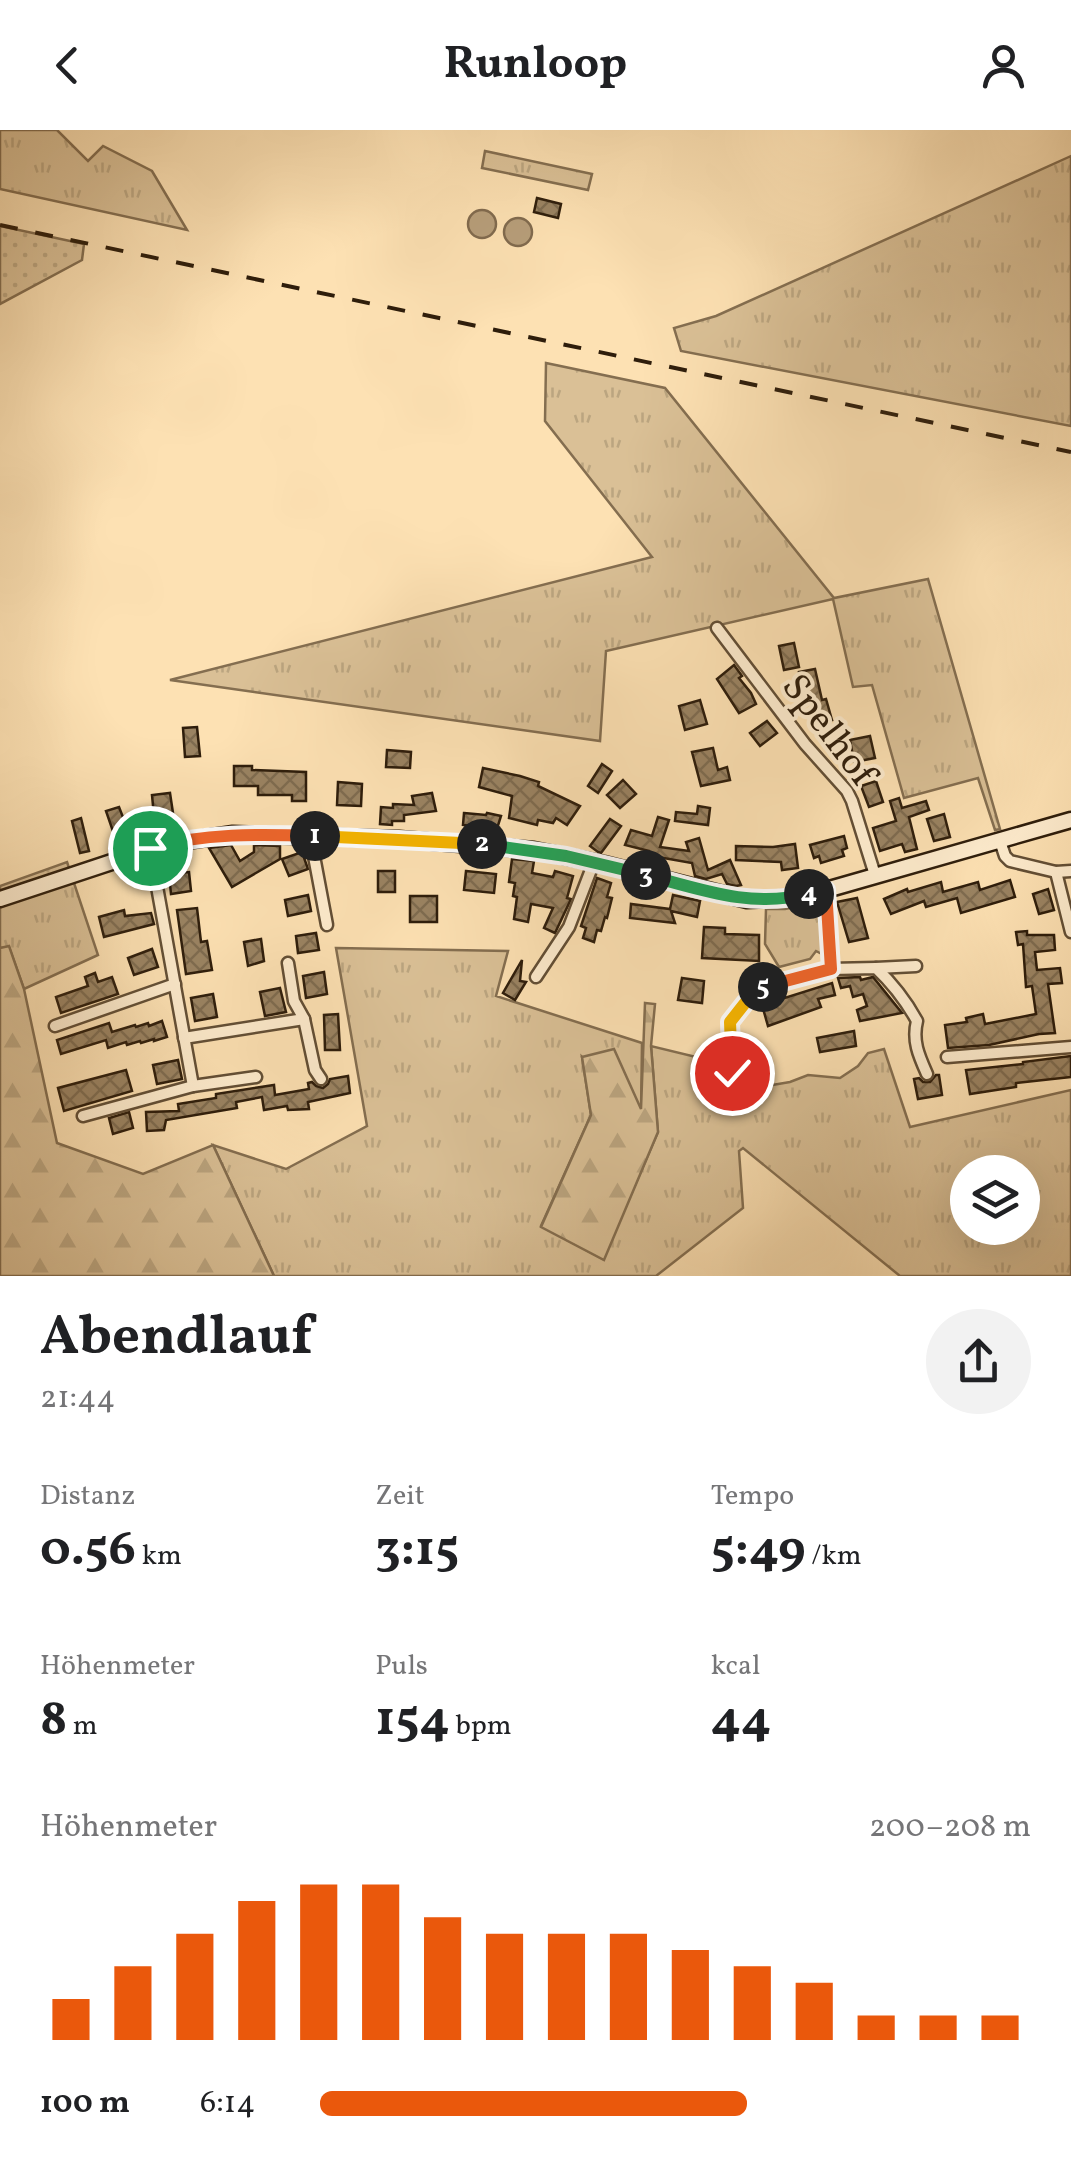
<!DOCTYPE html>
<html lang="de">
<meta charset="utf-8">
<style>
body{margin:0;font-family:Vollkorn,serif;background:#f2f2f2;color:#202124;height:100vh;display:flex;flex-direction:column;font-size:38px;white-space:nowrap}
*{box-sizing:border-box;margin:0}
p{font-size:32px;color:#757577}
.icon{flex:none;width:55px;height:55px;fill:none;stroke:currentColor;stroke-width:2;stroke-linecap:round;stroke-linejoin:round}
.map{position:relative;height:1146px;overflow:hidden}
.details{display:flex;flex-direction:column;background:#fff;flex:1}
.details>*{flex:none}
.tools{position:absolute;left:950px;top:1025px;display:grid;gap:20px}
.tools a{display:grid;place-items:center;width:90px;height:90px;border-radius:50%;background:#fff;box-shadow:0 10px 40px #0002;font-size:50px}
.pin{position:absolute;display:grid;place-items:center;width:85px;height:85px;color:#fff;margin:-42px;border:5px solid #fff;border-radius:50%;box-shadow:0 2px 10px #0007}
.km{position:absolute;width:50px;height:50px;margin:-25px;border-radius:50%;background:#222;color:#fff;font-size:28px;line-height:50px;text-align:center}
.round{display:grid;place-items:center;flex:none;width:105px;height:105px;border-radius:52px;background:#f2f2f2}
.headline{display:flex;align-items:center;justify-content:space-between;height:170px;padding:0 40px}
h1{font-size:55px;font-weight:700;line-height:75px}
.metrics{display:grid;grid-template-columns:repeat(3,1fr);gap:15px;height:170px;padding:10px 40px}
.metrics div{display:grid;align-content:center}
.metrics b{font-size:50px;font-weight:700}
.metrics small{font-size:28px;font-weight:400}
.metrics p{font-size:28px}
.chart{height:280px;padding:20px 40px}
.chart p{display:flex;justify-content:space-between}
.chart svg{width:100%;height:180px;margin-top:10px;stroke:#ea580c;stroke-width:6}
ul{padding:0 40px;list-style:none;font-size:32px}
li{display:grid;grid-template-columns:160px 120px 1fr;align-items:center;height:75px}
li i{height:25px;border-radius:12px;background:#ea580c}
header{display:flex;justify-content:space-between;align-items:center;height:130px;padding:0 40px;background:#fff;font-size:45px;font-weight:700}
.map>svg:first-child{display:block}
</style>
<header><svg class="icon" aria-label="back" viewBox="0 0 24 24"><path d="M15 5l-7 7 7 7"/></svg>Runloop<svg class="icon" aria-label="person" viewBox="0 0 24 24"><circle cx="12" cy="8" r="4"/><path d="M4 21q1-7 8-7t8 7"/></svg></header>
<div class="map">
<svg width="1071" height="1146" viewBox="0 0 1071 1146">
<defs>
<pattern id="grass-tufts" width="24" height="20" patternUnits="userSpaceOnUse" patternTransform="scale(2.5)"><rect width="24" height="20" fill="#dac096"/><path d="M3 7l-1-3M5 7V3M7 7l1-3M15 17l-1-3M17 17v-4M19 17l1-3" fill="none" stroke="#bba580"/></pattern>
<pattern id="forest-firs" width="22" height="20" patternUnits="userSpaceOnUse" patternTransform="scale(2.5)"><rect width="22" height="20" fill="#dac096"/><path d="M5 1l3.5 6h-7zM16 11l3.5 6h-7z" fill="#bba580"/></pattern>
<pattern id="park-dots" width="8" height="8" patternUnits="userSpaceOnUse" patternTransform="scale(2.5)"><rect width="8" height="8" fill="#dac096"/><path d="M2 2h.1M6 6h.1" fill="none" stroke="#bba580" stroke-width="1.8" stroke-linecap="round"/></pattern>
<pattern id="building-cross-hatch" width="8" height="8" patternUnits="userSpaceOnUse" patternTransform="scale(2.5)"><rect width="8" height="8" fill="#9a8362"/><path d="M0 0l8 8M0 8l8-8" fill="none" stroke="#7e6b4f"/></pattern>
</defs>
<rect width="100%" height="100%" fill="#fde1b3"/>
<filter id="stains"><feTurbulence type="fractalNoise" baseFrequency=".002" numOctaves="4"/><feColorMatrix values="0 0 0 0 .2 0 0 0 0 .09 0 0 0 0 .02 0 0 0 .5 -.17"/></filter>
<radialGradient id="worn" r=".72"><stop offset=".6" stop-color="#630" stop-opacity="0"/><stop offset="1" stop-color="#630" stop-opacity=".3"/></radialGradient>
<!-- grass -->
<g fill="url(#grass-tufts)" stroke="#846e50" stroke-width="2.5" fill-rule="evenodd">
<polygon points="0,0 57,0 88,31 103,16 152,41 187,100 0,59"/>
<polygon points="485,21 592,44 588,60 482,38"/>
<polygon points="1071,26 1071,296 681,221 674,198 716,186"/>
<polygon points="546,233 665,258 834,468 928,449 1000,699 995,700 978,648 904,668 872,555 853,557 833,469 606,521 600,611 170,550 652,427 545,291"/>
<polygon points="67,732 98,825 24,859 9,817 0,818 0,756"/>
<polygon points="823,771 827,815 822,824 816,821 810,829 779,837 765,814 766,779 785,779"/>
<path d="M336,818L508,821L496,866L642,913L641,982L582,927L591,985L541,1096L603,1129L658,1002L651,916L725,934L726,953L755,958L790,952L808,945L840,948L858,936L868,923L884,919L910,997L1071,960V1146H900L743,1018L739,1021L743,1078L656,1146H274L213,1015L286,1039L367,996ZM968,1042H1022V1098H968Z"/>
</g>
<!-- forest -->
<g fill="url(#forest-firs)" stroke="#846e50" stroke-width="2.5">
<polygon points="9,816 24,859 57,1013 143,1044 213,1015 274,1146 0,1146 0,818"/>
<polygon points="645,873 655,874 651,916 658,1002 604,1130 541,1097 591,985 582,927 614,919 641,979"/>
</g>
<!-- park -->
<polygon fill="url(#park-dots)" stroke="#846e50" stroke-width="2.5" points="0,96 84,114 82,130 0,174"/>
<!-- water -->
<g fill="#b79e7a" stroke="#806a4e" stroke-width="2.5">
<circle cx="482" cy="94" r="14"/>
<circle cx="518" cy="102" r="14"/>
</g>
<!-- building -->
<g fill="url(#building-cross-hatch)" stroke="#2e1d0b" stroke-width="2.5">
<polygon points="537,68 561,74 558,88 534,82"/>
<polygon points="794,513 799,537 784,540 779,516"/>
<polygon points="734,535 742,546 739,548 751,563 756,574 739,583 717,549"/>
<polygon points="815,539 822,570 826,569 832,590 816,594 809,565 804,566 799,542"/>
<polygon points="700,570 707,594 685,600 679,576"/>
<polygon points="767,591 777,603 760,616 750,603"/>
<polygon points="197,597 200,626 185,627 183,598"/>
<polygon points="870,606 875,628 854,632 850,610"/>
<polygon points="713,618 718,640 727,637 730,650 701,656 692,622"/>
<polygon points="387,620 411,622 410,638 386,637"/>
<polygon points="602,634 612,641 598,663 588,656"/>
<polygon points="234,636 252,636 252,640 306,642 306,671 292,671 292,665 258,665 258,656 234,656"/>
<polygon points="483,638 520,646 539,652 538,656 580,676 567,695 556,688 553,693 538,690 537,695 509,688 512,666 479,657"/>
<polygon points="623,650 636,664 620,678 607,665"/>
<polygon points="876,651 883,672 869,677 861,656"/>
<polygon points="338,652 362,654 361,676 337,675"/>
<polygon points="170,663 173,683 154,686 152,665"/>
<polygon points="432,663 436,681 404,685 404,691 392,691 392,695 380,694 381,677 393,678 393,674 414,675 412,666"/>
<polygon points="899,668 902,678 926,671 929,680 909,687 917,719 905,722 902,714 880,721 873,698 896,691 890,671"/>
<polygon points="698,676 710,678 708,695 675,691 676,682 697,684"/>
<polygon points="119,677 131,708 117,713 106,681"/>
<polygon points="464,683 486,685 487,683 501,686 495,705 482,702 483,697 463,695"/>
<polygon points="944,684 950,707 934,711 927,689"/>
<polygon points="658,687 669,690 660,717 689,721 686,712 699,708 708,740 730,730 741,755 736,756 727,754 722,744 706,749 695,746 692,733 658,727 657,735 647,734 649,721 625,715 631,700 652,706"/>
<polygon points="81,688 89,721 80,723 72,691"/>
<polygon points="610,689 621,696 601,723 598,722 590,716"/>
<polygon points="844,706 847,718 842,720 844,726 821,733 819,726 814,728 810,715"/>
<polygon points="795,714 798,738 782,740 781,732 736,730 736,716 773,717"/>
<polygon points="231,715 240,731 254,722 254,715 280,716 280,729 232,757 209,718"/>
<polygon points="302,722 308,739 289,746 282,729"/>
<polygon points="512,729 534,731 532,743 553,747 555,741 573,746 567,768 571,769 555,803 544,798 553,778 531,774 528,792 514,789 517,767 513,766 515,753 509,752"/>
<rect x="378" y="741" width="17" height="21"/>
<polygon points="466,741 496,744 494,763 464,760"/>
<polygon points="189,742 191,761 171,764 169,744"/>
<polygon points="597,748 611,753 607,767 612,768 607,788 605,787 601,801 597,800 594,812 583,808 586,798 581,796"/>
<polygon points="1010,750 1015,767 961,783 957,768 926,777 924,771 891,784 884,769 907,759 908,762 941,752 943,762 978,752 980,760"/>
<polygon points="1048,759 1054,780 1039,784 1033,764"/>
<polygon points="308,765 311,781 288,786 285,770"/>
<polygon points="673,765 700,771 697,787 671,781 675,793 630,788 631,774 670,779"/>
<rect x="410" y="766" width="27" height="26"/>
<polygon points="857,768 868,808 849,812 837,772"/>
<polygon points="197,778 201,812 207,811 212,840 186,844 177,780"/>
<polygon points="124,780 125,786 151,783 154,794 104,807 99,787"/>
<polygon points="704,797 725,798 725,804 759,805 759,831 702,828"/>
<polygon points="1027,801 1027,805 1054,805 1055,820 1035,822 1037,840 1060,838 1062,853 1048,854 1055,903 1039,904 989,915 948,918 945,895 967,892 966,888 983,884 985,894 1036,884 1032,856 1026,857 1023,814 1018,815 1016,802"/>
<polygon points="316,803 319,820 298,823 296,806"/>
<polygon points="261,809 264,831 248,836 244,812"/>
<polygon points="152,819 158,837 134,845 128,828"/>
<polygon points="522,830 520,851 526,852 515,870 503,863"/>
<polygon points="324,842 327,864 306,868 303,846"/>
<polygon points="95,843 98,852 112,847 118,864 61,883 56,867 88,856 85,847"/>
<polygon points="860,847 861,850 873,847 902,883 860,891 857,880 867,876 863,864 853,867 850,856 841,858 838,848"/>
<polygon points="682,848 704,851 702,873 678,870"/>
<polygon points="832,853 835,865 818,869 821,877 768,896 762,875"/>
<polygon points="280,858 286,882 265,886 260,862"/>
<polygon points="213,864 217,887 195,891 191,868"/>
<polygon points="338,884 340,920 325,920 324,885"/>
<polygon points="162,891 167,907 154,911 154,909 141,913 140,911 127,915 126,912 108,918 106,910 61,924 57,910 109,893 112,902 135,895 136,897 148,893 149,896"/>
<polygon points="854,901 856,916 820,922 817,908"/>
<polygon points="1071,926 1071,947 1016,953 1016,957 970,964 966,940 1023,934 1023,932"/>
<polygon points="178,930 182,949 157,954 153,935"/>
<polygon points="126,940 132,961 64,981 58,958"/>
<polygon points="936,945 939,945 942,965 918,969 914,949 919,948 923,952 930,952"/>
<polygon points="348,946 350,963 308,972 309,979 288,980 287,976 264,980 262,967 236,972 237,978 166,990 164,1000 147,1001 146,982 179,981 178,974 216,968 216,964 274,955 275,965 309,959 308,953 312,952 316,956 323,958 328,954 330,949"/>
<polygon points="129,982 133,998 113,1004 109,988"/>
</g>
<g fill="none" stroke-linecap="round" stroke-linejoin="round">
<!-- minor casing -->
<g stroke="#624e35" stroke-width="15">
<g id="minor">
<polyline points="717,498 805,614 847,661 852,671 875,745"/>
<polyline points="310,705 327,795"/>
<polyline points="1000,711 1005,726 1010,731 1056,742 1071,741"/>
<polyline points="150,718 193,956"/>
<polyline points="1056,742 1071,802"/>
<polyline points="288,833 294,871 304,889"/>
<polyline points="876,838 916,836"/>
<path d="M831,839L876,838C893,854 906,871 917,891C912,911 919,926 927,944"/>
<polyline points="536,847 569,797 594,732"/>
<polyline points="55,896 175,854"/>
<polyline points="184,908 304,889 315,940 321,949"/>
<polyline points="947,927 1071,917"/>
<polyline points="732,943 729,892 745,873 764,855 831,839 826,760"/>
<polyline points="83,986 193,956 256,947"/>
</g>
</g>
<!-- secondary casing -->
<g stroke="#2e1d0b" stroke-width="19">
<polyline id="secondary" points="0,769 166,714 233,704 399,709 534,720 604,734 747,770 790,768 826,760 1071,690"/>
</g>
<!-- minor -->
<use href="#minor" stroke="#feecce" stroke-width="10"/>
<!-- secondary -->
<use href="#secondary" stroke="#feecce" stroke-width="14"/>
<!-- rail -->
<polyline stroke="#2e1d0b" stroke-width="4" stroke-dasharray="18 18" stroke-linecap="butt" points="0,95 1071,322"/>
</g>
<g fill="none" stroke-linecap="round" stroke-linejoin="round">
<!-- split-1 casing -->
<g stroke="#fff" stroke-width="20">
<path id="split-1" d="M150,718C204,703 259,704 315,706"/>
</g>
<!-- split-2 casing -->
<g stroke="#fff" stroke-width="20">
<polyline id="split-2" points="315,706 482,714"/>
</g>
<!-- split-3 casing -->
<g stroke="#fff" stroke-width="20">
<polyline id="split-3" points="482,714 566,726 646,745"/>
</g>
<!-- split-4 casing -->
<g stroke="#fff" stroke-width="20">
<path id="split-4" d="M646,745C703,760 750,778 809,764"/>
</g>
<!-- split-5 casing -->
<g stroke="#fff" stroke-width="20">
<polyline id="split-5" points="763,857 831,839 826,760 809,764"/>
</g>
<!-- split-6 casing -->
<g stroke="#fff" stroke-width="20">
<polyline id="split-6" points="732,943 730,892 745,873 763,857"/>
</g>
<!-- split-1 -->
<use href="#split-1" stroke="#f0652b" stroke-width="12"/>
<!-- split-2 -->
<use href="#split-2" stroke="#f5b400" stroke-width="12"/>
<!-- split-3 -->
<use href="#split-3" stroke="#22a559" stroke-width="12"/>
<!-- split-4 -->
<use href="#split-4" stroke="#22a559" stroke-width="12"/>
<!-- split-5 -->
<use href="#split-5" stroke="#f0652b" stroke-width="12"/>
<!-- split-6 -->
<use href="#split-6" stroke="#f5b400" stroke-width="12"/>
</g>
<g text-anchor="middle" stroke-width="8" stroke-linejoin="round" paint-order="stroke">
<!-- street labels -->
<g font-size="38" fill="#2e1d0b" stroke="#feecce">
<text transform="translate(830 599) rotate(53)" y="13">Spelhof</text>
</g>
</g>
<rect width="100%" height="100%" filter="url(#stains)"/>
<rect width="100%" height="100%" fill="url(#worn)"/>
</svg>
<div class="tools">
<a><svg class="icon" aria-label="layers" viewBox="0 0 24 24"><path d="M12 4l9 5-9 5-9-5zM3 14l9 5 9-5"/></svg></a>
</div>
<div class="pin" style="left:150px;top:718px;background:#1e9e55"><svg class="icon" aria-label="arrive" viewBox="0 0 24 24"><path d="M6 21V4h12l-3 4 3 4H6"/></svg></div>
<div class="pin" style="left:732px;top:943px;background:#d93025"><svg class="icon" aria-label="check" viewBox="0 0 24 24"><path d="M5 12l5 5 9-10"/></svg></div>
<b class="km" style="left:315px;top:706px">1</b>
<b class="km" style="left:482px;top:714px">2</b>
<b class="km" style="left:646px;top:745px">3</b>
<b class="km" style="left:809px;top:764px">4</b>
<b class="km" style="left:763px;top:857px">5</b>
</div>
<section class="details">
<div class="headline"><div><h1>Abendlauf</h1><p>21:44</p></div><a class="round"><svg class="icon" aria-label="share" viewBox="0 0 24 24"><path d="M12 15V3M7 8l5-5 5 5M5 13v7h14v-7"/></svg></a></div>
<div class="metrics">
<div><p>Distanz</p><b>0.56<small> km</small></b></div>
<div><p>Zeit</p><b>3:15</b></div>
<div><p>Tempo</p><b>5:49<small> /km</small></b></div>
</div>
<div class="metrics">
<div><p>Höhenmeter</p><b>8<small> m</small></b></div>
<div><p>Puls</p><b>154<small> bpm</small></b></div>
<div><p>kcal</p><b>44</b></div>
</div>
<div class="chart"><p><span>Höhenmeter</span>200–208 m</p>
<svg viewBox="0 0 160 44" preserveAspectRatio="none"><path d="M5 44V34M15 44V26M25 44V18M35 44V10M45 44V6M55 44V6M65 44V14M75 44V18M85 44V18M95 44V18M105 44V22M115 44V26M125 44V30M135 44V38M145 44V38M155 44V38"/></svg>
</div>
<ul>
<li><b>100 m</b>6:14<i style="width:60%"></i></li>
</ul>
</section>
